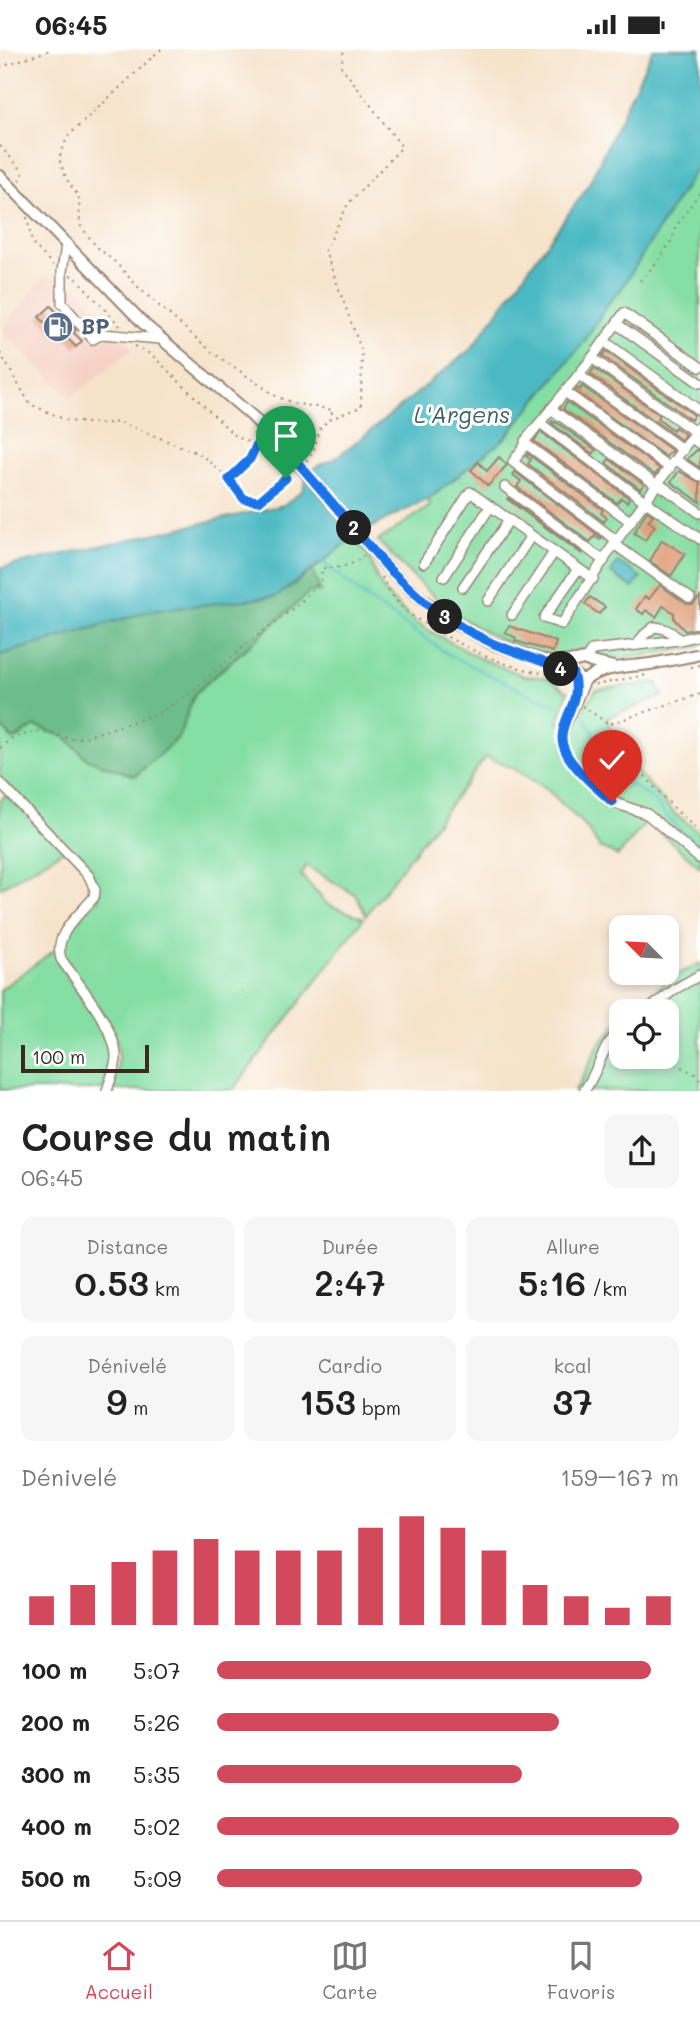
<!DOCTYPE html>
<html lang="fr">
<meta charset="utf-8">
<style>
body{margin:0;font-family:Mali,sans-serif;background:#f6f6f6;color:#222;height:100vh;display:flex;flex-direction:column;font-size:26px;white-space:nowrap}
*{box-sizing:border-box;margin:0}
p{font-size:23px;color:#767676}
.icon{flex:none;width:38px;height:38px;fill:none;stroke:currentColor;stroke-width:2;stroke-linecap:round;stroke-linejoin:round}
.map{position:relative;height:1042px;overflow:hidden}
.drawer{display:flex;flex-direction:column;background:#fff;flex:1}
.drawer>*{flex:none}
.needle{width:46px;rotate:294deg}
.fabs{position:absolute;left:609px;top:866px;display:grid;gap:14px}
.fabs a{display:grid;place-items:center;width:70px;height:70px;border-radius:14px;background:#fff;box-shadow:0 4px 10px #0003;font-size:35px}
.scale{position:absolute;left:21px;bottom:18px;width:128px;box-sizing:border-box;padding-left:7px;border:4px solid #3b2a1e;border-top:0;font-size:19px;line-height:24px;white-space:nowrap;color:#3b2a1e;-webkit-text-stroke:5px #fff;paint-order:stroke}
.pin{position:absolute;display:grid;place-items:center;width:60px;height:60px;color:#fff;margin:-72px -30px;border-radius:50% 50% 50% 0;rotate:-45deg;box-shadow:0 0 7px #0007}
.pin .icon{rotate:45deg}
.km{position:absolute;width:35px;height:35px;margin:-18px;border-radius:50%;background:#222;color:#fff;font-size:19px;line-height:35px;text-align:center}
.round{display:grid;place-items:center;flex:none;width:74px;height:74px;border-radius:14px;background:#f6f6f6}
.summary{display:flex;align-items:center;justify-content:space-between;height:119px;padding:0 21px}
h1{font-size:38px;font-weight:600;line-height:52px}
.figures{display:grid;grid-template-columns:repeat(3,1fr);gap:10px;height:119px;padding:7px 21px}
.figures div{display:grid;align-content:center;border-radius:14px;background:#f6f6f6;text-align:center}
.figures b{font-size:35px;font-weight:600}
.figures small{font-size:19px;font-weight:400}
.figures p{font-size:19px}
.chart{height:196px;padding:14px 21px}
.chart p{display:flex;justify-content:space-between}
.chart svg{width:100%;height:126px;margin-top:7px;stroke:#d1495b;stroke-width:6}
ul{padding:0 21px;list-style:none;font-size:23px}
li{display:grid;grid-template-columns:112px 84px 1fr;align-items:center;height:52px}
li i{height:18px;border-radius:9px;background:#d1495b}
.status{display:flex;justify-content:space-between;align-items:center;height:49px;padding:0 35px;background:#fff;direction:ltr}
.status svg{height:19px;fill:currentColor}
.tab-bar{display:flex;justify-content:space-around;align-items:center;height:98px;border-top:2px solid #e0e0e0;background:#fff;font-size:19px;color:#767676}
.tab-bar a{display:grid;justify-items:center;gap:4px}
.tab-bar .current{color:#d1495b}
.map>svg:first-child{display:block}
</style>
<div class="status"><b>06:45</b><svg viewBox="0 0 49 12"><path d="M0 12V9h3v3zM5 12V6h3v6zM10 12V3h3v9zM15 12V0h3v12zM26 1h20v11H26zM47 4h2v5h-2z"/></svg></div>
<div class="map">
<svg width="700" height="1042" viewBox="0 0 700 1042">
<rect width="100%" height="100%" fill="#fff"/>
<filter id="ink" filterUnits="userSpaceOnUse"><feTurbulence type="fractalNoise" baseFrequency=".0143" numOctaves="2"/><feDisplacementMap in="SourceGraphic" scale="14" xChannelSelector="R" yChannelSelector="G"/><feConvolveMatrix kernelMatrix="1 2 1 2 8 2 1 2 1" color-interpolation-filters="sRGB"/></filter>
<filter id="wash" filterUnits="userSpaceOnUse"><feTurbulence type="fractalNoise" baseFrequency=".00686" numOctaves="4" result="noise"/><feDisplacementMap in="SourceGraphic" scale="28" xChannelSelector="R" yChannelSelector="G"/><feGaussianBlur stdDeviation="1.57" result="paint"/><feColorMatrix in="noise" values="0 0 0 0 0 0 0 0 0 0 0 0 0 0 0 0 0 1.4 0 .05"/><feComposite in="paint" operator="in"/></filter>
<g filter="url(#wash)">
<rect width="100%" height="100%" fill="#f6e3ca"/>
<!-- built -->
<polygon fill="#f6d2c4" points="46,226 75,236 133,300 70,349 2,280"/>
<!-- green -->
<g fill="#85dea3" stroke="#608460" stroke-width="2">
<path d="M700,114V597C653,605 598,616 550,607C513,600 473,579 444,556C420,537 399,513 378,492L430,457L429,450L504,390L583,294L610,252L620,241Z"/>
<path d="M353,489L368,505L378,532L387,546L416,574L479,609L525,627L547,629L568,643L558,673L569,681L596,641L657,633L663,647L606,669L628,712L674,764L700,784V818L647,772L618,807L600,799L586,778L548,741L515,720L486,708L366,866L356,846L306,817L301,826L328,856L364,869L233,1041H113C116,1026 121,1009 117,993C112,964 58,918 63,895C67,877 87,862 99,849L93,826L67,799L0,839V751L12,742L0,729V677L14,691L35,677L66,688L87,710L178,689L195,644L311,542L320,543L312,522Z"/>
<polygon points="56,900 58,913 108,989 112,1009 103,1041 0,1041 0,941"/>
<polygon points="700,914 700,1041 574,1042 580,1034 598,997 621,969 621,1008 667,1008 667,962 629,962 669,930"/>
</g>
<!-- forest -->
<polygon fill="#6cbd89" stroke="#547454" stroke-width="2" points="312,522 321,543 311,542 195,644 178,689 135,727 87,710 66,688 35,677 14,691 0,677 0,606 150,562 277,547"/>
<!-- water -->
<g fill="#4bb9c3" stroke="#437270" stroke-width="2">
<polygon points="653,0 700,0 700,114 620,242 610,252 583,294 504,390 429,450 387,470 353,489 277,547 150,562 0,606 0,519 284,456 303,441 307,426 317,417 334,410 368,384 471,300 587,139"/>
<polygon points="618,513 641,528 633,539 611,524"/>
</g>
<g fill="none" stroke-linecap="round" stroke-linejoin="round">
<!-- stream -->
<g stroke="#4bb9c3" stroke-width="2.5">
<polyline points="321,512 368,550 449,606 527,644 558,656"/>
<polyline points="585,668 593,683 601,713 617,727 651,749 675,776 700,798"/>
</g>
</g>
<g id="blocks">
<!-- building -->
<g fill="#e2a17e">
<polygon points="51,257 68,276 70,274 76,281 74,284 82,292 76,298 57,279 53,282 39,268"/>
<polygon points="606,302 694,366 691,371 602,307"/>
<polygon points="594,319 660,366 658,369 673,381 675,378 685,385 681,391 590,325"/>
<polygon points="582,337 673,402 672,403 670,403 666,408 575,342 577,339 580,341"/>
<polygon points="567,353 660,420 655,426 563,360"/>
<polygon points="552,372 555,374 556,373 596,401 593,405 551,374"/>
<polygon points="541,383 629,449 627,453 621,449 617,454 534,392"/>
<polygon points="697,401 700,402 700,419 687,410"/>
<polygon points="528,405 603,461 601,464 607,469 604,473 528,415 531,411 526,407"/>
<polygon points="499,408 507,416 488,437 471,421 478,413 487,422"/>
<polygon points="609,410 644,435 640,440 606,414"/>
<polygon points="679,422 700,434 700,453 671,433"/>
<polygon points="515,423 602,489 600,491 595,487 590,493 517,438 521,432 513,426"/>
<polygon points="508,449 582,504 582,505 507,450"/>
<polygon points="647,462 653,466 648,472 655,477 645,491 634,484"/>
<polygon points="662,491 685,505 671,527 650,512"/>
<polygon points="660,536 687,555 693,555 700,548 700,579 685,582 674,570 674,564 663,557 656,568 646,561 643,565 636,560 645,547 649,550"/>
<polygon points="590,548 605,558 599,565 585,555"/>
<polygon points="509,577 556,593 553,603 515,592 516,589 505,583"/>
</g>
</g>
</g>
<g filter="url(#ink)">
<use href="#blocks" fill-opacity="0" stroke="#988674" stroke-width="2"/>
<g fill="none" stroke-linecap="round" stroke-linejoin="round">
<!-- minor casing -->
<g stroke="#988674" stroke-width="12">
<g id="minor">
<polyline points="66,196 62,222 62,254 93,290 102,285 160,290"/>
<polyline points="617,275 700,334"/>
<polyline points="604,292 700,362"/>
<polyline points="592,309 695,383"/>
<polyline points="579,326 683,401"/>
<polyline points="565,343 525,392 526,395 513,413 617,492"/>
<polyline points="551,360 658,437"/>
<polyline points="540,374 646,453 700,490"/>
<polyline points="691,389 700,395"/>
<polyline points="526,395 631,473"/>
<polyline points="676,411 700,427"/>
<polyline points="670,419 565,343 592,309 624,264 700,318"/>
<polyline points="659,435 700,464"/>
<polyline points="505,438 604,512"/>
<polyline points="614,495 690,549"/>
<polyline points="424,514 470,443 593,530"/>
<polyline points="578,520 544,569 562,575 614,495 700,376"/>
<polyline points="444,528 490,458"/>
<polyline points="463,538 509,471"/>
<polyline points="488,552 531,487"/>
<polyline points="512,566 554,503"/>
<polyline points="637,596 679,591"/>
<path d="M586,610L592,601L637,596L644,586L654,578C665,579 672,582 679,591L700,586"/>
<polyline points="586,630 565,677 562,690 565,703 585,728 612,753 647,765 700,810"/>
<path d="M0,734L89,827L95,841L94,848C80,866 53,884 61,910C77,933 118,982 116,1010C115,1020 110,1031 107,1042"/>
<polyline points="647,962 675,940 700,926"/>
<path d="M584,1042C599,1022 601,997 621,981"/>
</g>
</g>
<!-- major casing -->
<g stroke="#988674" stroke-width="14">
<g id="major">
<polyline points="0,127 144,275 252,367 292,408"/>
<path d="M369,497L389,520L420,549L454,574L493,595L548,613L573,624L580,630H586C605,617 628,618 650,615C667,612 684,609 700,605"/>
<polyline points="551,613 576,612 584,610 591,613 613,618"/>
</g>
</g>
<!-- path -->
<g stroke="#988674" stroke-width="2" stroke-dasharray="2 5" stroke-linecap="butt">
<polyline points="161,0 67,88 59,110 67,131 79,148 80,176 96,197 117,215 140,240 212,303 276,347 293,354 333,361 329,371"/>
<polyline points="0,18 53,0"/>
<polyline points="0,97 20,119 23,125 18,134"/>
<polyline points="27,168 32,194 53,216"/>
<polyline points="70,226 75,228 120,277"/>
<polyline points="640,232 659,211 672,191 676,178 700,143"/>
<polyline points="135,297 152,306 233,385 245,392 267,396"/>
<polyline points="0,304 30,355 68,372 100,375 120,373 200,405 229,430 244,450 259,452 294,423"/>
<path d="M306,412C316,403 315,392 320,380C325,370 351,362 361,358L362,303L325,202L348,155L402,98L341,17L344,0"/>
<polyline points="230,430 250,410 257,396"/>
<path d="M382,528C387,538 394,551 403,559C413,569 427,576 439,583C474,603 509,620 550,625"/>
<polyline points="691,618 700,616"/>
<polyline points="564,632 573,639"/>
<polyline points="595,636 647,626"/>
<polyline points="582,657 609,675 700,645"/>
<path d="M611,674C614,681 619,686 622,693C642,728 670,757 700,783"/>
<path d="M0,699L12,689L38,682L72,690L85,688L157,665L192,643L248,594L300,554L321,531L322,519C336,520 353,517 363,507L366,508"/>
<polyline points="667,1003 679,1017 695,1025 700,1031"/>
</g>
<!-- minor -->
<use href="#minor" stroke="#fff" stroke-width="9"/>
<!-- major -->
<use href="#major" stroke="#fff" stroke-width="10"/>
<!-- major-bridge casing -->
<g stroke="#988674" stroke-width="14" stroke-linecap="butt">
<polyline id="major-bridge" points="292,408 369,497"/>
</g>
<!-- major-bridge -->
<use href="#major-bridge" stroke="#fff" stroke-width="10"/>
</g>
</g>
<g fill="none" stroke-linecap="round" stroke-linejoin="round" filter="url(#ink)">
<!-- route casing -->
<g stroke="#fff" stroke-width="14">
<path id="route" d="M286,429L259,452L244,450L229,430L250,410L257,395L263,397L281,394L389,520L429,557L468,582L494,595L573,624C582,653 563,665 562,688C561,711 597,739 612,753"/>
</g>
<!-- route -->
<use href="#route" stroke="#1a73e8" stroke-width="9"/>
</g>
<!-- icons -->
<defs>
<g id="fuel-disc" transform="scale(1.575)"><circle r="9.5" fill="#5c6f8a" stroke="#fff"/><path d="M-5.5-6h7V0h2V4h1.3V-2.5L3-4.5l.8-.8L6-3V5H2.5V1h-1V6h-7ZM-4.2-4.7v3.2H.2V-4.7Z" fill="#fff"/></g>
</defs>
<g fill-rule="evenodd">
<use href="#fuel-disc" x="58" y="278"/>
</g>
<g text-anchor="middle" stroke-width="6" stroke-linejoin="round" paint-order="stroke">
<!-- service labels -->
<g font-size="21" font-weight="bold" fill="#4e5e75" stroke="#fff" text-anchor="start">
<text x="81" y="285">BP</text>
</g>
<!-- water labels -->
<g font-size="23" font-style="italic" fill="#416360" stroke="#fff">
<text x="462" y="374">L'Argens</text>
</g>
</g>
</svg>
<div class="fabs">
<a><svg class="needle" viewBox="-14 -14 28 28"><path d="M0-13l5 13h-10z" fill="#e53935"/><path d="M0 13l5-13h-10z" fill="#767676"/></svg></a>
<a><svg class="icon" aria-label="locate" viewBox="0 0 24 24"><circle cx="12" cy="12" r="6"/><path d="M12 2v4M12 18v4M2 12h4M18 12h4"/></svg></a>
</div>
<div class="scale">100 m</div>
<div class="pin" style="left:286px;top:429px;background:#1e9e55"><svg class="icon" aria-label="arrive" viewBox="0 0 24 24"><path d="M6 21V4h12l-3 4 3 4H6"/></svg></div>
<div class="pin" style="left:612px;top:753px;background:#d93025"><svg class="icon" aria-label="check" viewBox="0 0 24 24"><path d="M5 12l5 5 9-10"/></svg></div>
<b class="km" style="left:354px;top:479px">2</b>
<b class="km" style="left:445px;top:568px">3</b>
<b class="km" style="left:561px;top:620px">4</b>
</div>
<section class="drawer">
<div class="summary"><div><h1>Course du matin</h1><p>06:45</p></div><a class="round"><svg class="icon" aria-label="share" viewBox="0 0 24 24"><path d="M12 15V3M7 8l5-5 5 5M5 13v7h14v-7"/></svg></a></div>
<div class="figures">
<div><p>Distance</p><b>0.53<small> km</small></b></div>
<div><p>Durée</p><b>2:47</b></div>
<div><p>Allure</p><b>5:16<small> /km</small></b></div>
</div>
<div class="figures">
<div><p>Dénivelé</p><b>9<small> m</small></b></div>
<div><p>Cardio</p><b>153<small> bpm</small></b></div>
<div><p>kcal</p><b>37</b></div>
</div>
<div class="chart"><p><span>Dénivelé</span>159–167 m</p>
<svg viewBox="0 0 160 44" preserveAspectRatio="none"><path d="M5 44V34M15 44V30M25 44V22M35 44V18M45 44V14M55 44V18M65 44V18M75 44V18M85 44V10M95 44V6M105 44V10M115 44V18M125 44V30M135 44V34M145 44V38M155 44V34"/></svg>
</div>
<ul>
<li><b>100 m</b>5:07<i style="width:94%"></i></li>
<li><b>200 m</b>5:26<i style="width:74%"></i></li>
<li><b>300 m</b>5:35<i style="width:66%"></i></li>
<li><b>400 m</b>5:02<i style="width:100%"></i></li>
<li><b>500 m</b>5:09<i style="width:92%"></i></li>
</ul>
</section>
<nav class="tab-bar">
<a class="current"><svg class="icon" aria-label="home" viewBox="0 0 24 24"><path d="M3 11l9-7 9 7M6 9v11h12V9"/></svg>Accueil</a>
<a><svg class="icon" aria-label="map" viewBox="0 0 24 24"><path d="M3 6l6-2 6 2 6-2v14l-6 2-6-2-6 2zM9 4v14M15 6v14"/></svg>Carte</a>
<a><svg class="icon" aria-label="saved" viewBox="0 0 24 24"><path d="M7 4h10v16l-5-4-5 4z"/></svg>Favoris</a>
</nav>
